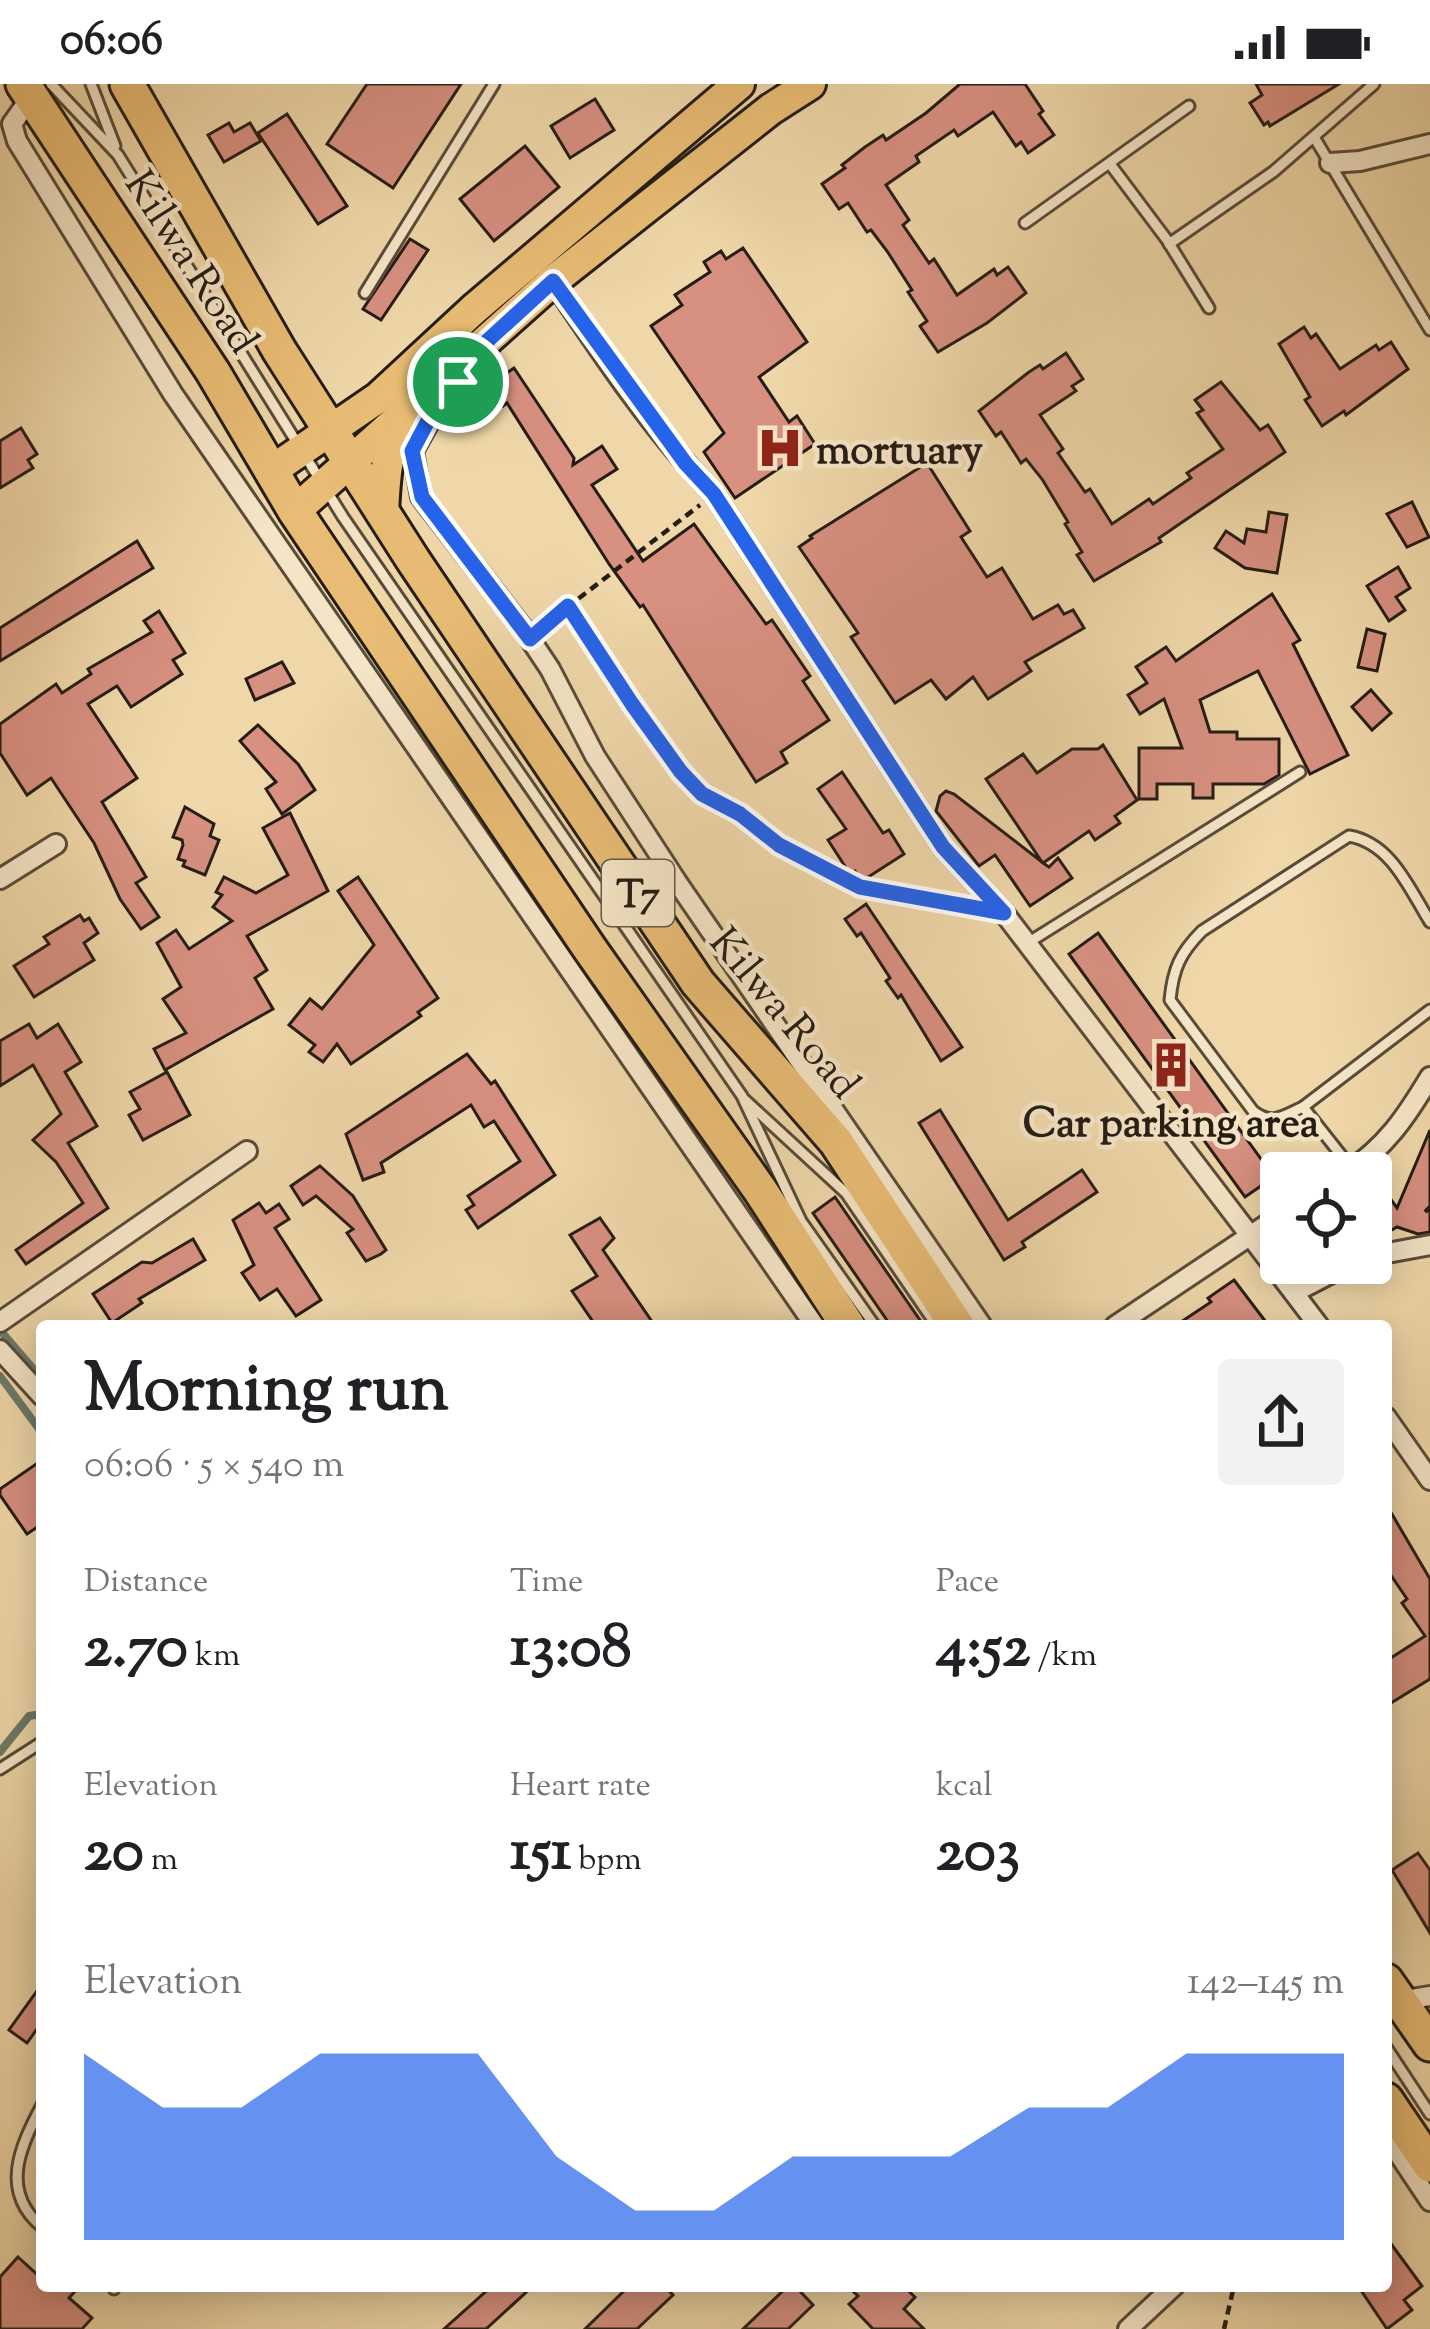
<!DOCTYPE html>
<meta charset="utf-8">
<style>
body{margin:0;font-family:"Sorts Mill Goudy",serif;background:#f2f2f2;color:#202124;height:100vh;display:flex;flex-direction:column;font-size:45px;white-space:nowrap}
*{box-sizing:border-box;margin:0}
p{font-size:39px;color:#757577}
.icon{flex:none;width:66px;height:66px;fill:none;stroke:currentColor;stroke-width:2;stroke-linecap:round;stroke-linejoin:round}
.map{position:relative;flex:1;overflow:hidden}
.details{position:absolute;left:36px;top:1236px;width:1356px;height:972px;display:flex;flex-direction:column;background:#fff;border-radius:12px;box-shadow:0 6px 30px #0003}
.details>*{flex:none}
.controls{position:absolute;left:1260px;top:1068px;display:grid;gap:24px}
.controls a{display:grid;place-items:center;width:132px;height:132px;border-radius:12px;background:#fff;box-shadow:0 6px 30px #0003;font-size:60px}
.pin{position:absolute;display:grid;place-items:center;width:102px;height:102px;color:#fff;margin:-51px;border:6px solid #fff;border-radius:50%;box-shadow:0 3px 12px #0007}
.round{display:grid;place-items:center;flex:none;width:126px;height:126px;border-radius:12px;background:#f2f2f2}
.overview{display:flex;align-items:center;justify-content:space-between;height:204px;padding:0 48px}
h1{font-size:66px;font-weight:700;line-height:90px}
.figures{display:grid;grid-template-columns:repeat(3,1fr);gap:18px;height:204px;padding:12px 48px}
.figures div{display:grid;align-content:center}
.figures b{font-size:60px;font-weight:700}
.figures small{font-size:33px;font-weight:400}
.figures p{font-size:33px}
.chart{height:336px;padding:24px 48px}
.chart p{display:flex;justify-content:space-between}
.chart svg{width:100%;height:216px;margin-top:12px;fill:#2563eb;opacity:.7}
.status{display:flex;justify-content:space-between;align-items:center;height:84px;padding:0 60px;background:#fff;direction:ltr}
.status svg{height:33px;fill:currentColor}
.map>svg:first-child{display:block}
</style>
<div class="status"><b>06:06</b><svg viewBox="0 0 49 12"><path d="M0 12V9h3v3zM5 12V6h3v6zM10 12V3h3v9zM15 12V0h3v12zM26 1h20v11H26zM47 4h2v5h-2z"/></svg></div>
<div class="map">
<svg width="1430" height="2245" viewBox="0 0 1430 2245">
<rect width="100%" height="100%" fill="#efd7a9"/>
<filter id="stains"><feTurbulence type="fractalNoise" baseFrequency=".00167" numOctaves="4"/><feColorMatrix values="0 0 0 0 .2 0 0 0 0 .09 0 0 0 0 .02 0 0 0 .5 -.17"/></filter>
<radialGradient id="worn" r=".72"><stop offset=".6" stop-color="#630" stop-opacity="0"/><stop offset="1" stop-color="#630" stop-opacity=".3"/></radialGradient>
<g fill="none" stroke-linecap="round" stroke-linejoin="round">
<!-- stream -->
<g stroke="#6c7b6a" stroke-width="8">
<polyline points="0,1246 42,1295"/>
<polyline points="0,1292 42,1349"/>
<polyline points="0,1668 29,1632 42,1630"/>
</g>
</g>
<!-- building -->
<g fill="#d89081" stroke="#251d14" stroke-width="3">
<polygon points="367,0 461,0 393,104 327,60"/>
<polygon points="960,0 1025,0 1043,27 1039,30 1054,51 1028,69 1021,58 1016,62 993,28 958,52 954,46 916,72 919,78 886,101 909,136 903,141 929,179 934,175 957,211 994,185 997,191 1008,183 1026,209 987,239 938,268 920,242 927,237 908,208 912,206 887,167 871,146 867,148 848,119 839,125 822,100 845,84 842,81 865,63 883,51 886,56 926,29"/>
<polygon points="1256,0 1339,0 1270,42 1268,38 1264,41 1250,19 1262,11"/>
<polygon points="595,15 614,46 570,74 551,42"/>
<polygon points="287,30 347,122 318,140 258,49"/>
<polygon points="229,39 234,48 250,39 261,57 224,78 208,51"/>
<polygon points="525,62 559,103 494,157 460,115"/>
<polygon points="410,155 428,166 381,236 363,225"/>
<polygon points="743,164 807,258 759,293 789,338 797,332 815,360 735,414 704,368 724,349 651,242 682,221 675,211 710,188 704,178 721,167 726,175"/>
<polygon points="1304,243 1311,254 1316,250 1340,285 1376,261 1379,266 1391,258 1408,285 1346,331 1344,327 1322,342 1305,316 1310,313 1279,260"/>
<polygon points="1066,269 1083,295 1072,302 1076,307 1040,331 1063,365 1058,369 1085,408 1090,405 1112,440 1149,415 1153,420 1191,394 1187,389 1223,365 1197,329 1203,326 1195,316 1221,298 1260,346 1268,341 1285,368 1159,454 1161,458 1094,497 1077,471 1082,468 1065,440 1068,438 1042,395 1026,375 1021,379 1001,348 996,352 979,327 1029,288 1040,281 1043,285"/>
<polygon points="514,284 574,374 573,381 602,362 617,385 592,401 643,477 694,440 766,540 772,536 810,592 803,597 829,636 781,668 787,679 756,698 643,521 640,523 609,480 507,319 503,322 489,301"/>
<polygon points="21,344 37,370 28,376 33,384 0,404 0,357"/>
<polygon points="927,379 970,447 961,453 987,493 1002,484 1033,535 1058,521 1064,530 1073,526 1084,544 1025,578 1031,587 988,615 973,593 946,615 931,596 895,619 851,553 858,549 799,463 812,454 810,452"/>
<polygon points="1412,418 1429,453 1407,463 1387,430"/>
<polygon points="1269,428 1287,431 1277,489 1245,484 1215,464 1226,447 1244,459 1247,445 1266,448"/>
<polygon points="137,457 153,484 0,577 0,544"/>
<polygon points="1398,483 1410,504 1396,513 1405,526 1389,537 1367,502"/>
<polygon points="1272,510 1300,556 1293,560 1348,671 1310,690 1258,587 1200,616 1210,648 1237,648 1237,655 1279,655 1279,691 1264,700 1213,700 1213,714 1193,714 1193,700 1157,700 1157,715 1139,715 1139,664 1182,664 1164,615 1140,630 1128,611 1147,599 1136,583 1166,563 1176,577"/>
<polygon points="159,527 185,569 173,576 182,590 131,623 117,602 88,620 137,694 102,718 146,793 136,799 159,833 141,845 120,815 94,759 51,694 27,711 0,669 0,640 56,600 62,609 91,590 88,585 152,548 144,537"/>
<polygon points="1367,545 1385,550 1377,587 1358,583"/>
<polygon points="282,578 294,599 255,616 246,595"/>
<polygon points="1371,606 1391,629 1372,646 1352,623"/>
<polygon points="258,641 298,680 315,706 282,730 266,705 276,698 240,657"/>
<polygon points="1103,661 1137,716 1115,732 1120,739 1095,756 1089,747 1043,779 1049,783 1058,774 1072,794 1030,822 995,771 979,782 936,727 940,712 946,707 954,710 1042,778 986,695 1023,670 1037,689 1072,665 1098,665"/>
<polygon points="842,688 883,749 889,746 904,770 862,797 855,787 850,790 828,756 846,745 818,705"/>
<polygon points="185,723 214,740 210,752 219,756 205,791 183,782 185,777 178,775 183,761 182,756 173,753"/>
<polygon points="290,729 328,807 247,852 267,886 255,894 273,925 165,986 154,965 186,949 163,915 181,903 157,859 176,846 189,865 232,837 213,823 222,811 216,808 224,793 256,809 288,791 263,744"/>
<polygon points="358,793 438,914 418,928 421,932 351,980 337,960 323,978 309,968 315,961 289,941 310,915 322,925 374,861 338,807"/>
<polygon points="866,820 962,963 941,977 901,911 898,914 886,897 890,894 861,849 857,852 845,835"/>
<polygon points="80,831 84,837 89,834 98,849 84,859 94,876 34,913 14,882 49,860 44,853"/>
<polygon points="1098,849 1274,1093 1245,1113 1069,870"/>
<polygon points="29,940 37,954 58,940 81,978 65,988 97,1042 68,1059 108,1124 26,1180 16,1166 83,1119 56,1078 33,1056 61,1030 33,981 0,1002 0,957"/>
<polygon points="467,970 491,1000 495,997 555,1091 478,1144 466,1126 474,1121 468,1112 520,1077 494,1037 484,1043 471,1021 381,1079 384,1088 363,1096 346,1050"/>
<polygon points="167,988 190,1031 143,1056 129,1031 140,1025 130,1008"/>
<polygon points="940,1026 1008,1136 1082,1086 1097,1108 1022,1158 1025,1163 1004,1176 919,1039"/>
<polygon points="1430,1046 1430,1148 1418,1150 1397,1143 1371,1158 1371,1088 1397,1124"/>
<polygon points="320,1082 353,1112 386,1166 381,1170 366,1177 347,1149 353,1145 316,1112 303,1121 291,1102"/>
<polygon points="835,1113 924,1242 891,1242 813,1129"/>
<polygon points="259,1119 266,1129 279,1120 289,1135 275,1144 321,1216 296,1232 277,1205 260,1216 242,1189 254,1181 233,1136"/>
<polygon points="600,1134 614,1154 603,1166 655,1242 596,1242 572,1207 597,1192 570,1151"/>
<polygon points="193,1155 205,1176 139,1215 142,1219 112,1239 93,1210 142,1178 152,1179"/>
<polygon points="1234,1196 1269,1242 1175,1242 1211,1218 1208,1214"/>
<polygon points="42,1376 42,1440 27,1450 0,1411 0,1405"/>
<polygon points="1386,1420 1430,1495 1430,1595 1386,1622 1386,1577 1425,1552 1402,1519 1407,1515 1386,1484"/>
<polygon points="1418,1769 1430,1786 1430,1849 1392,1786"/>
<polygon points="42,1900 42,1938 27,1959 9,1946"/>
<polygon points="1386,2153 1422,2202 1404,2216 1412,2226 1387,2245 1358,2202 1386,2202"/>
<polygon points="18,2173 42,2195 42,2202 80,2202 69,2214 92,2234 82,2245 0,2245 0,2193"/>
<polygon points="492,2202 533,2202 486,2245 444,2245"/>
<polygon points="629,2202 664,2202 673,2211 637,2245 585,2245"/>
<polygon points="788,2202 795,2202 813,2221 788,2245 743,2245"/>
<polygon points="847,2202 903,2202 915,2213 904,2225 924,2245 873,2245 849,2220 858,2212"/>
</g>
<g fill="none" stroke-linecap="round" stroke-linejoin="round">
<!-- service casing -->
<g stroke="#584c39" stroke-width="15">
<g id="service">
<polyline points="51,0 118,71 343,433 742,1012 801,1137 875,1242"/>
<polyline points="91,0 115,62"/>
<polyline points="1314,53 1430,246"/>
<polyline points="1110,80 1167,156 1209,224"/>
<polyline points="1025,139 1189,22"/>
<polyline points="1169,160 1273,88 1374,0"/>
<polyline points="365,209 494,0"/>
<polyline points="1026,860 1300,688"/>
<polyline points="745,1016 846,1109 937,1242"/>
<polyline points="1303,1023 1430,926"/>
<path d="M1352,1085L1303,1023C1283,1032 1272,1042 1253,1027L1170,916C1173,885 1180,869 1202,847L1349,752C1391,759 1409,804 1430,838"/>
<polyline points="0,1685 42,1658"/>
<polyline points="1386,1963 1430,2030"/>
<path d="M42,2021C19,2064 0,2108 42,2143"/>
<polyline points="114,2205 115,2202"/>
</g>
</g>
<!-- minor casing -->
<g stroke="#584c39" stroke-width="24">
<g id="minor">
<polyline points="31,13 12,40 17,57 173,310 815,1242"/>
<polyline points="1330,79 1360,77 1430,60"/>
<path d="M553,197C602,270 653,347 714,410L943,763L1004,829L1319,1242"/>
<polyline points="456,300 440,319 413,367 421,413 524,546 550,585 595,672 677,798 982,1242"/>
<polyline points="0,795 56,760"/>
<path d="M1346,1089C1386,1063 1406,1033 1430,993"/>
<polyline points="1371,1172 1430,1161"/>
<polyline points="1295,1208 1351,1179"/>
<polyline points="0,1238 247,1067"/>
<polyline points="1115,1242 1281,1131"/>
<polyline points="0,1266 42,1312"/>
<polyline points="1386,1333 1430,1396"/>
<polyline points="1400,1917 1430,1912"/>
<polyline points="1386,2051 1430,2117"/>
<polyline points="1128,2245 1174,2202"/>
</g>
</g>
<!-- primary casing -->
<g stroke="#251d14" stroke-width="36">
<g id="primary">
<polyline points="271,387 379,313 474,225 739,0"/>
<polyline points="295,427 553,197 771,25 810,0"/>
<path d="M383,428C385,394 385,369 403,340"/>
</g>
</g>
<!-- trunk casing -->
<g stroke="#251d14" stroke-width="39">
<g id="trunk">
<polyline points="23,0 213,288 295,427 590,865 760,1106 848,1242"/>
<polyline points="127,0 279,266 413,476 698,899 836,1058 957,1242"/>
<polyline points="1386,1897 1430,1960"/>
<polyline points="1386,2016 1430,2081"/>
</g>
</g>
<!-- path -->
<g stroke="#251d14" stroke-width="4.5" stroke-dasharray="9 6" stroke-linecap="butt">
<polyline points="568,522 632,620 681,688 702,710 740,730 779,761 860,803 969,823"/>
<polyline points="543,542 700,421"/>
<polyline points="1425,1128 1430,1123"/>
<polyline points="1224,2245 1234,2202"/>
</g>
<!-- service -->
<use href="#service" stroke="#f5e5c7" stroke-width="9"/>
<!-- minor -->
<use href="#minor" stroke="#f5e5c7" stroke-width="18"/>
<!-- primary -->
<use href="#primary" stroke="#e8bc74" stroke-width="30"/>
<!-- trunk -->
<use href="#trunk" stroke="#e8bc74" stroke-width="33"/>
</g>
<g fill="none" stroke-linecap="round" stroke-linejoin="round">
<!-- route casing -->
<g stroke="#fff" stroke-width="24">
<polygon id="route" points="553,197 686,380 714,410 943,763 1004,829 860,803 779,761 740,730 702,710 681,688 632,620 568,522 530,555 422,413 412,367 430,333 474,269"/>
</g>
<!-- route -->
<use href="#route" stroke="#2563eb" stroke-width="15"/>
</g>
<!-- icons -->
<defs>
<g id="hospital-bare" transform="scale(3.6)"><path d="M-5-5h3v3.5h4V-5h3V5h-3V1.5h-4V5h-3Z" fill="#8f2418" stroke="#f5e5c7" stroke-width="2.5" paint-order="stroke"/></g>
<g id="building-bare" transform="scale(3.6)"><path d="M-4-6H4V6H1V3H-1V6H-4ZM-2.5-4.3h1.7v1.8h-1.7ZM.8-4.3h1.7v1.8H.8ZM-2.5-1h1.7V.8h-1.7ZM.8-1h1.7V.8H.8Z" fill="#8f2418" stroke="#f5e5c7" stroke-width="2.5" paint-order="stroke"/></g>
</defs>
<g fill-rule="evenodd">
<use href="#hospital-bare" x="780" y="364"/>
<use href="#building-bare" x="1171" y="981"/>
</g>
<g text-anchor="middle" stroke-width="9" stroke-linejoin="round" paint-order="stroke">
<!-- shield labels -->
<rect fill="#f5e5c7" stroke="#63594a" stroke-width="3" x="602" y="776" width="72" height="66" rx="9"/>
<g font-size="39" font-weight="bold" fill="#251d14">
<text x="638" y="823">T7</text>
</g>
<!-- street labels -->
<g font-size="42" fill="#251d14" stroke="#f5e5c7">
<text transform="translate(193 177) rotate(57)" y="15">Kilwa Road</text>
<text transform="translate(786 928) rotate(50)" y="15">Kilwa Road</text>
</g>
<!-- poi labels -->
<g font-size="42" font-weight="bold" fill="#251d14" stroke="#f5e5c7" text-anchor="start">
<text x="816" y="379">mortuary</text>
<text x="1171" y="1052" text-anchor="middle">Car parking area</text>
</g>
</g>
<rect width="100%" height="100%" filter="url(#stains)"/>
<rect width="100%" height="100%" fill="url(#worn)"/>
</svg>
<div class="controls">
<a><svg class="icon" aria-label="locate" viewBox="0 0 24 24"><circle cx="12" cy="12" r="6"/><path d="M12 2v4M12 18v4M2 12h4M18 12h4"/></svg></a>
</div>
<div class="pin" style="left:458px;top:298px;background:#1e9e55"><svg class="icon" aria-label="arrive" viewBox="0 0 24 24"><path d="M6 21V4h12l-3 4 3 4H6"/></svg></div>
<section class="details">
<div class="overview"><div><h1>Morning run</h1><p>06:06 · 5 × 540 m</p></div><a class="round"><svg class="icon" aria-label="share" viewBox="0 0 24 24"><path d="M12 15V3M7 8l5-5 5 5M5 13v7h14v-7"/></svg></a></div>
<div class="figures">
<div><p>Distance</p><b>2.70<small> km</small></b></div>
<div><p>Time</p><b>13:08</b></div>
<div><p>Pace</p><b>4:52<small> /km</small></b></div>
</div>
<div class="figures">
<div><p>Elevation</p><b>20<small> m</small></b></div>
<div><p>Heart rate</p><b>151<small> bpm</small></b></div>
<div><p>kcal</p><b>203</b></div>
</div>
<div class="chart"><p><span>Elevation</span>142–145 m</p>
<svg viewBox="0 0 160 44" preserveAspectRatio="none"><path d="M0 44V6L10 17L20 17L30 6L40 6L50 6L60 27L70 38L80 38L90 27L100 27L110 27L120 17L130 17L140 6L150 6L160 6V44z"/></svg>
</div>
</section>
</div>
